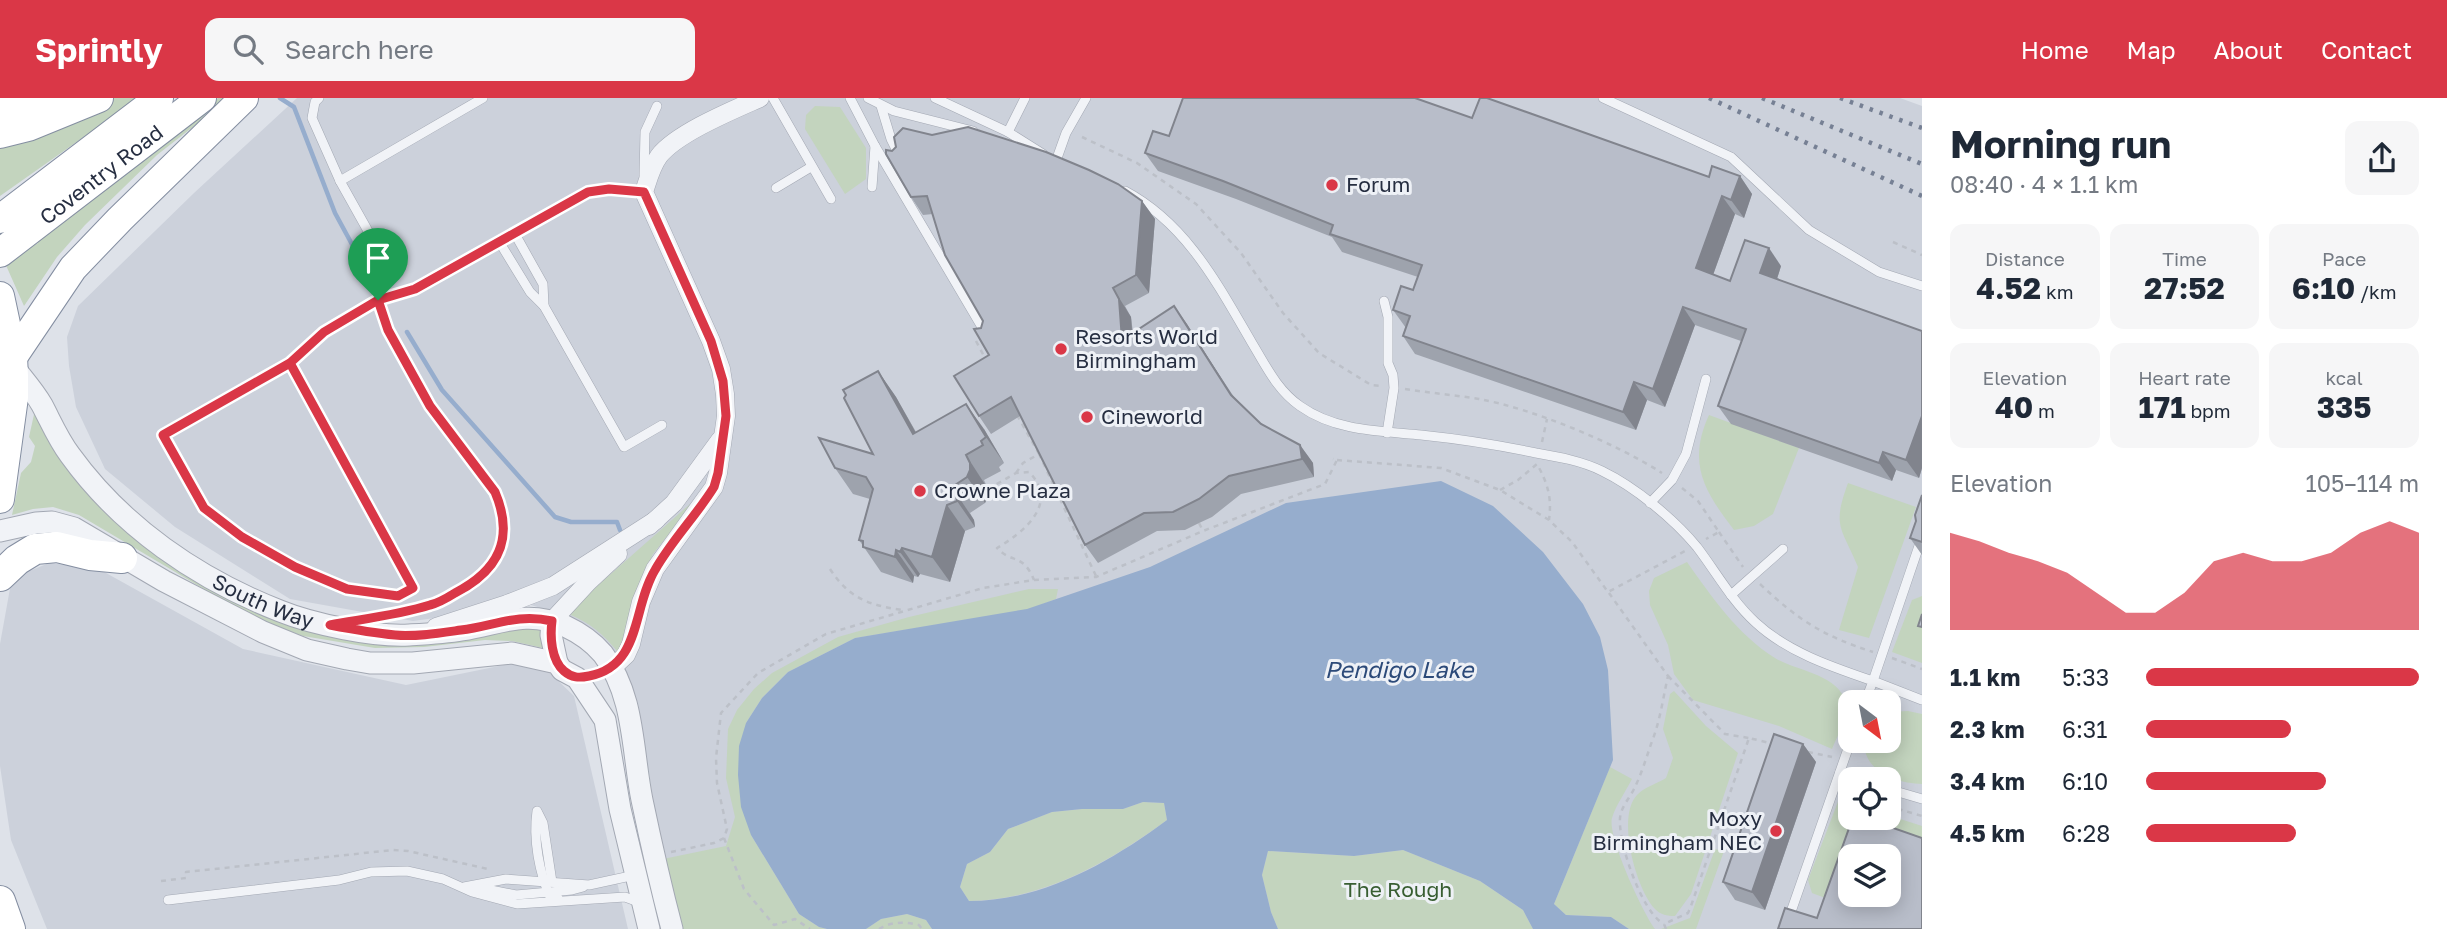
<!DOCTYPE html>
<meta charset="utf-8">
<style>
body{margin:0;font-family:"Golos Text",sans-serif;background:#f6f6f7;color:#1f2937;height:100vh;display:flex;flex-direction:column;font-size:26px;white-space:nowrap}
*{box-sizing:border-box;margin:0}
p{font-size:23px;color:#747a83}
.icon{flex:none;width:38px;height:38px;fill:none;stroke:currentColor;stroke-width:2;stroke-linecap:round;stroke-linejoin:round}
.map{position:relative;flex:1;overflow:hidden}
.panel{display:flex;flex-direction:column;background:#fff;width:525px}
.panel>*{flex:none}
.needle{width:46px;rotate:148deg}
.controls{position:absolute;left:1838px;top:592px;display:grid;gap:14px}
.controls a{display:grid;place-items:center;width:63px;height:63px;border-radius:14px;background:#fff;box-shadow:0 4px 18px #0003;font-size:35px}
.pin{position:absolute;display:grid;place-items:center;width:60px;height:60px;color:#fff;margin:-72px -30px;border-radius:50% 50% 50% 0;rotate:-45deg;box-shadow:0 0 7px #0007}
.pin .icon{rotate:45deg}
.round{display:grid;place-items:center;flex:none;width:74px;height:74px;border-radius:14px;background:#f6f6f7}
.head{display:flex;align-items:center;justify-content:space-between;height:119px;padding:0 28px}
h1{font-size:38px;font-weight:700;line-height:52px}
.figures{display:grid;grid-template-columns:repeat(3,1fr);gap:10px;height:119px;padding:7px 28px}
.figures div{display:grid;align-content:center;border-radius:14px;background:#f6f6f7;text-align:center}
.figures b{font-size:30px;font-weight:700}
.figures small{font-size:19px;font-weight:400}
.figures p{font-size:19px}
.chart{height:196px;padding:14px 28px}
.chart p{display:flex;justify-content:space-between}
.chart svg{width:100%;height:126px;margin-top:7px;fill:#da3747;opacity:.7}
ul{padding:0 28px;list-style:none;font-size:23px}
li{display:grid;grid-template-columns:112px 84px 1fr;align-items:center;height:52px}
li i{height:18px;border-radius:9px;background:#da3747}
header{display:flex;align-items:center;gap:42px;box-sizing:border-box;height:98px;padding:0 35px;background:#da3747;color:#fff}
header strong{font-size:33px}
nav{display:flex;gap:38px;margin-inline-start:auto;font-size:24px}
.search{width:490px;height:63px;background:#f6f6f7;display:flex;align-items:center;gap:18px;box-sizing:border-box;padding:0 24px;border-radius:14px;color:#747a83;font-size:26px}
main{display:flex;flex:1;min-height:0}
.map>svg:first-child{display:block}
</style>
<header>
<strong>Sprintly</strong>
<div class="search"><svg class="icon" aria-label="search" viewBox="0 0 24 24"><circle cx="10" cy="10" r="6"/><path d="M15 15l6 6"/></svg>Search here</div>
<nav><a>Home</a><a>Map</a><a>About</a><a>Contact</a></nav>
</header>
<main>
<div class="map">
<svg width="1922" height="831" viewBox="0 0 1922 831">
<rect width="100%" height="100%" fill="#dee2e9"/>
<!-- built -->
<g fill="#ccd1db" fill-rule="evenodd">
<path d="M297,0H1900L1922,8V831H681L666,784L638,605L613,552L575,521L531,507L413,523L290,501L175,429L105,371L76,309L69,268L67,239L78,208L194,95ZM1850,604H1888V642H1850ZM1850,681H1888V719H1850ZM1850,758H1888V796H1850Z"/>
<polygon points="49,465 97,470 243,551 406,587 519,564 548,573 574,598 628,831 47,831 11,742 0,668 0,546 11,485 27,474"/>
</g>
<!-- green -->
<g fill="#c3d4be">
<polygon points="108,0 139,0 0,98 0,42"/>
<polygon points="218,0 230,0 157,57 85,127 57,159 24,208 5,165 38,145 36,138"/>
<polygon points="815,8 840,9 866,50 866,81 845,96 805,31 806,17"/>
<polygon points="35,312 47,332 211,490 263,517 289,527 490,533 543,528 543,550 512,543 485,542 424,549 375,550 303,538 265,524 209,494 79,417 53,409 33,411 12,417 21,375 31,364 35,348 29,339"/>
<path d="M1709,317L1799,350L1773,416L1754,428L1734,432C1704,393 1687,365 1709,317Z"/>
<path d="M1848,385L1916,409L1869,540L1839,532L1858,469C1841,428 1832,429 1848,385Z"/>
<path d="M690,406L692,407L653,456L635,495L621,550L617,553C603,536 591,526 571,517L570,512Z"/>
<path d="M1687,464C1711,498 1738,537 1775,560C1796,573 1839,576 1846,605C1849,619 1837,638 1832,651L1779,628L1693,602L1674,576L1668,547L1650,507L1649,493L1654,480Z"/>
<polygon points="1029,491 1058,491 1056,501 1027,512 855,540 788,574 762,600 746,625 751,737 799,816 819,829 827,831 681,831 663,761 726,748 735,719 726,680 728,631 737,612 754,591 772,575 838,539 909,519"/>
<polygon points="1922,498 1922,565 1892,554 1912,502"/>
<path d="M1674,593L1706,628L1738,655L1691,796L1675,818C1667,818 1661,817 1655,811C1636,791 1616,719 1637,697C1643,690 1658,685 1666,680L1673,660L1663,631L1670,596Z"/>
<path d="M1908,613L1922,616V686C1896,685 1863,674 1864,642H1888V614Z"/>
<path d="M1610,669L1632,681C1626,693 1616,707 1612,720C1607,738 1643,815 1655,831H1629L1611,819L1566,817L1554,806Z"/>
<polygon points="1839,701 1850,704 1850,719 1888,719 1888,717 1922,728 1922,753 1850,758 1841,806 1812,795 1808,782"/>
<path d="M1143,704L1164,705L1167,722C1109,764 1043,802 969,803L960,789L967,766L990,754L1008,731L1052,714L1082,711H1123Z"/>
<polygon points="1715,751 1724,753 1696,831 1661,831 1690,820"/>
<polygon points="1403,752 1480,783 1523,812 1533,831 1278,831 1271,814 1262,777 1268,753 1354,758"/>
<polygon points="907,816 926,822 932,831 866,831 881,821"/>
</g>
<!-- water -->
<path fill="#96adcd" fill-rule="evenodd" d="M1441,383L1493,408L1543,454L1583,506L1600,539L1608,572L1613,662L1554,806L1566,817L1611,819L1629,831H1533L1523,812L1480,783L1403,752L1354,758L1268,753L1262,777L1271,814L1278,831H932L926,822L907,816L881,821L866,831H827L819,829L799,816L751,737L741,709L738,677L739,648L746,625L762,600L788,574L855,540L1027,511L1150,469L1286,405ZM1143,704L1164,705L1167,722C1109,765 1042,803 969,803L960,789L967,766L990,754L1008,731L1052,714L1082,711H1123Z"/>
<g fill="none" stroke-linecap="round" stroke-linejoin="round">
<!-- stream -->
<g stroke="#96adcd" stroke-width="4.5">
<polyline points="280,0 294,9 335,115 354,150"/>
<polyline points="407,234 442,292 555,419 571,424 617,424 620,432"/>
</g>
<!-- service casing -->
<g stroke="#a3a8b3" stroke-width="10">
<g id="service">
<path d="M319,0L315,4L312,20L340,83L368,133L384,168L378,202L389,232L430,308L495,394C515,440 498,473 455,495C448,499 440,505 431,507C404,516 374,519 347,524"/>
<polyline points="773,0 831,101"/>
<polyline points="850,0 875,48 872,89"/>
<polyline points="868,0 894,13 973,33"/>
<polyline points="935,0 1008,34 1043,56"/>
<polyline points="1603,0 1731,59 1809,132 1879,174 1922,188"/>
<polyline points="881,8 891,41 900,59"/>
<polyline points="1008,34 1025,0"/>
<polyline points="875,48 986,236"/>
<polyline points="1056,63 1066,35 1086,0"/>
<polyline points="644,77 645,34 657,8"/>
<polyline points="340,83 483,0"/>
<polyline points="776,90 811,69"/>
<path d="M1125,93C1187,126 1218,187 1252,245C1266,268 1277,292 1300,308C1335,333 1379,333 1421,337C1460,341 1498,347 1536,355C1559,359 1582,363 1602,373C1635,389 1674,421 1697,449C1716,474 1732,503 1755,524C1787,554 1832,569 1873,583L1865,604"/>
<polyline points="515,136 543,186 544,208"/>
<polyline points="500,145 530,194 544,208 624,349 662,327"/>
<polyline points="1384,203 1388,219 1388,265 1393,277 1394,290 1387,335"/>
<polyline points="290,265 413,490 398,498 347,490 295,469 242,439 204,409 163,337 290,265 324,234 378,202 415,191 588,94 609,91 644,94 644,91"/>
<polyline points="1650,405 1672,382 1686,356 1706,281"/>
<polyline points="1922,439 1873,583 1922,602"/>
<polyline points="1731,497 1783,451"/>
<polyline points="1840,674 1859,681"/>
<polyline points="1888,691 1922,701"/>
<path d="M537,713C533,741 539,775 551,801L558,800"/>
<polyline points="538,715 543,725 552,784"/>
<polyline points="464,789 506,781 589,787 635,777"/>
<polyline points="476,789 516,797 572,792 583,789"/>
<polyline points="168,802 339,782 371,774 407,773 443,781 472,794 517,806 625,799 641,805"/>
<polyline points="1785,831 1851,642"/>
</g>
</g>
<!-- minor casing -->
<g stroke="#a3a8b3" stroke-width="19">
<g id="minor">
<polyline points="649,428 674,405 720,342"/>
<polyline points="552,523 588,484 618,456"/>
<polyline points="436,529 507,506 553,488 656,422"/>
<path d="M612,570L626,557L631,546L641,504L655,471L714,389L718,375L726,318L725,296L721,271L711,243L644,94C648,82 651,69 659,58C677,35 733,12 760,0"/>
</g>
</g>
<!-- tertiary casing -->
<g stroke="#a3a8b3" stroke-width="23">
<g id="tertiary">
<path id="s1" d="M13,268C23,281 34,293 42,307C51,324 58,341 70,357C122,429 198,481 280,513C312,526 374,539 409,537C426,536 445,535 462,532C501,526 526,511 565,528C580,535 592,543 603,556C635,598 632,653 642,702C651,745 661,789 672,831"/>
<polyline points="0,433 36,425 52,424 74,430 164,483 263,534 307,552 347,561 370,565 413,565 512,555 557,565 562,572 577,580 605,622 620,711 649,831"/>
<polyline points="552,523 551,537 557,565"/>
</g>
</g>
<!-- trunk casing -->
<g stroke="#848ea1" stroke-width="30">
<g id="trunk">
<polyline points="0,13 56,0"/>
<polyline points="0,36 28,29 99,0"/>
<polyline points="0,121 159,0"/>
<path id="s2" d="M0,155L202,0"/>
<polyline points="0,198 13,259 14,279 14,299 0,401"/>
<polyline points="13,259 73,170 120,121 244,0"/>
</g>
</g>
<!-- motorway casing -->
<g stroke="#848ea1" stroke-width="32">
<g id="motorway">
<polyline points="0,478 17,462 35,451 57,449 90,457 122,460"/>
<polyline points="0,803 10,831"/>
</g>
</g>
<!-- path -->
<g stroke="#bcc0c8" stroke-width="2.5" stroke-dasharray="5 5" stroke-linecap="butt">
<polyline points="1082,39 1137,65 1196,106 1241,155 1283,215 1319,255 1371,287 1381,288"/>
<polyline points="1893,144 1922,157"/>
<polyline points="976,243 986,262"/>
<path d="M1405,291C1430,295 1455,297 1479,301C1534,311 1615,345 1662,375"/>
<polyline points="1017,317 1039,356"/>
<polyline points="1542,344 1547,321"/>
<polyline points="1337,362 1441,370 1500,392 1549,422 1572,444 1608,494 1685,453"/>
<polyline points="1016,375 1023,365 1039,356 1096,478"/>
<polyline points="1682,390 1698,403 1719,434 1706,441"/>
<path d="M988,391L1016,375L1029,374C1060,405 1024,434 997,450C1012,466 1023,455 1034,482"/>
<path d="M1500,392L1518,382L1537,366C1548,386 1552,400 1549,422"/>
<polyline points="1199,425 1203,433"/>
<polyline points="1719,434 1743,469"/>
<path d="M830,471C849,500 868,507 902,512"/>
<path d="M1760,486C1798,522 1823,538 1873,554"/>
<path d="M1609,495L1668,578C1663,600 1660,624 1651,646C1646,661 1641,677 1634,691C1629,701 1621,709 1620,720C1618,745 1642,815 1664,826"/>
<polyline points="1892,560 1922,571"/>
<polyline points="1668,578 1725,636 1749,640"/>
<polyline points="1808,654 1832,659"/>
<polyline points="1888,708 1922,718"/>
<polyline points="724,740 744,791 774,827 795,821 810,831"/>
<polyline points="671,754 714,745 724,740 727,731 717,685 716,660 721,615 758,575 826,536 983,490 1034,482 1096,479 1203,433 1325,386 1337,362 1333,361"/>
<polyline points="161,783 186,780 186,774 393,752 408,753 488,771"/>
<path d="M879,831C891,823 906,824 919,827L922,831"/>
<polyline points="1666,831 1664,826 1688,815 1691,808 1749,640 1774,646"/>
</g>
<!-- service -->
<use href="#service" stroke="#f1f3f7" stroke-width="9"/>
<!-- minor -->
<use href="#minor" stroke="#f1f3f7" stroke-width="18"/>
<!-- tertiary -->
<use href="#tertiary" stroke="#f1f3f7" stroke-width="21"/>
<!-- trunk -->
<use href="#trunk" stroke="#fff" stroke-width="28"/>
<!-- motorway -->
<use href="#motorway" stroke="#fff" stroke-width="30"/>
<!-- rail -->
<g stroke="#768094" stroke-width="4.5" stroke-dasharray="3.5 7" stroke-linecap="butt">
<polyline points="1709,0 1922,98"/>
<polyline points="1762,0 1922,66"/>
<polyline points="1840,0 1922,30"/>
</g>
</g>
<!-- wall -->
<g fill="#9ea3ad">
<polygon points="1472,20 1709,79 1740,78 1752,96 1744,120 1735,116 1713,177 1730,183 1781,168 1777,181 1922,233 1922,370 1919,380 1896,372 1892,383 1731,326 1718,308 1741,243 1695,227 1665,309 1647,302 1636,332 1415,256 1403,238 1406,230 1393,212 1413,192 1418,179 1342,154 1332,139 1236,101 1158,73 1145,55 1169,38"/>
<polygon points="886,56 1142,103 1155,121 1149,195 1125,208 1131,219 1133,235 1174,208 1234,299 1261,326 1300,347 1313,365 1314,379 1241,396 1212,419 1199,425 1185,432 1157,433 1098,465 1085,447 1020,318 991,336 979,318 989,257 981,230 983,223 933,116 923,117 911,99"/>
<polygon points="878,273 896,299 916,334 984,331 1004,365 999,369 1001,373 984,382 988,391 988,398 985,405 970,415 974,422 975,429 965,433 950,484 920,476 918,479 914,478 913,485 881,474 859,442 870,401 853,396 835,370 873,356"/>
<polygon points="1922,397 1922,457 1910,440 1916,423"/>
<polygon points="1803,646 1816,664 1765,812 1735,802 1723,784"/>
</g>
<!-- shaded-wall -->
<g fill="#81848d">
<polygon points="1740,78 1752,96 1744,120 1731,102"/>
<polygon points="1722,98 1735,116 1709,188 1696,170"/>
<polygon points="1142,103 1155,121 1149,195 1136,177"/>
<polygon points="1769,150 1781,168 1773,193 1760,175"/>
<polygon points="1113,190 1131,219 1134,260 1122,242"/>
<polygon points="1174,208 1187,226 1243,315 1231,297"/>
<polygon points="1683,209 1695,227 1665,309 1653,291"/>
<polygon points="878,273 896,299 931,362 913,336"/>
<polygon points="1634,284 1647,302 1636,332 1623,314"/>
<polygon points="966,306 984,331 1004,365 986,339"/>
<polygon points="1922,318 1922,370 1919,380 1906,362"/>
<polygon points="1300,347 1313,365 1314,379 1302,361"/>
<polygon points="1883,354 1896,372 1892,383 1879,365"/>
<polygon points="966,357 988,391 988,398 985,405 967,379"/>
<polygon points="952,389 974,422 975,429 957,403"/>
<polygon points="947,407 965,433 950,484 932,459"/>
<polygon points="902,450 920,476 918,479 900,454"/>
<polygon points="896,452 914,478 913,485 895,459"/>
<polygon points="1803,646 1816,664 1765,812 1752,794"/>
</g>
<!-- building -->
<g fill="#b8bdc9" stroke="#81848d" stroke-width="2" fill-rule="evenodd">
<polygon points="1183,0 1415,0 1472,20 1480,0 1487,0 1709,79 1712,68 1740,78 1731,102 1722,98 1696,170 1730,183 1745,142 1769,150 1760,175 1922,233 1922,318 1906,362 1883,354 1879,365 1718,308 1746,231 1683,209 1653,291 1634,284 1623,314 1403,238 1410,218 1393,212 1401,188 1413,192 1422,167 1330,136 1333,127 1223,83 1145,55 1153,33 1169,38"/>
<polygon points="968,29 1046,54 1089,72 1118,86 1142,103 1136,177 1113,190 1119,201 1122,242 1174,208 1231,297 1261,326 1300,347 1302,361 1229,378 1199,401 1173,414 1144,415 1085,447 1011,299 979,318 954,278 989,257 974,231 981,230 983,223 945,157 927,98 911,99 886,56 886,52 892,53 896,49 894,39 903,30 932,37"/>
<polygon points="878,273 913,336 966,306 986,339 981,343 983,347 966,357 970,365 970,372 967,379 952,389 956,396 957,403 947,407 932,459 902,450 900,454 896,452 895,459 863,449 863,443 859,442 873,391 866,379 835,370 819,340 873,356 844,300 846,297 843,292"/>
<polygon points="1922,397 1922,444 1910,440 1916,423 1915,417"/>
<polygon points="1922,516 1922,529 1918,528"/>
<polygon points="1774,636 1803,646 1752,794 1723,784"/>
<path d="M1853,719H1862L1922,740V831H1778L1785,810L1817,820ZM1850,758H1888V796H1850Z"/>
</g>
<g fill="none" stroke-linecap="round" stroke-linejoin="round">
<!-- route casing -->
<g stroke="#fff" stroke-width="14">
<path id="route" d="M378,202L324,234L290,265L163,337L204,410L242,439L295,469L347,491L398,498L413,490L290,265L324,234L378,202L388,232L430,308L495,394C515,441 498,473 455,495C447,500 439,505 430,507C398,517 363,521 330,527C351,531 373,535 395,537C416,539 440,535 461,532C494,528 517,515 552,523C550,538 551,562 564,573C572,580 579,580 589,578C642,568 632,510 655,472C672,442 696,418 714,389L718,375L726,318L723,283L711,243L644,94L609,91L588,94L415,191L378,202"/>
</g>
<!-- route -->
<use href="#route" stroke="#da3747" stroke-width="9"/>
</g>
<!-- markers -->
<g fill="#da3747" stroke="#eef1f6" stroke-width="2.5">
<circle cx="1332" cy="87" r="7"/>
<circle cx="1061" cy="251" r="7"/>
<circle cx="1087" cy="319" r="7"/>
<circle cx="920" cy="393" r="7"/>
<circle cx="1776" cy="733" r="7"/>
</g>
<g text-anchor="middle" stroke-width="6" stroke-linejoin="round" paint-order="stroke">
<!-- street labels -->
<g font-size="21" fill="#262e41" stroke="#eef1f6">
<text dy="7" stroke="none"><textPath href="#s2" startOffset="128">Coventry Road</textPath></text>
<text dy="7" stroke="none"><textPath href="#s1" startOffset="352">South Way</textPath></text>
</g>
<!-- poi labels -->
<g font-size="21" fill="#262e41" stroke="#eef1f6" text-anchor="start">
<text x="1346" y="94">Forum</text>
<text x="1075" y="246">Resorts World<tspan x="1075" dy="24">Birmingham</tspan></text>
<text x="1101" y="326">Cineworld</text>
<text x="934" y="400">Crowne Plaza</text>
<text x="1762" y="728" text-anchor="end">Moxy<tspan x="1762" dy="24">Birmingham NEC</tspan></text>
</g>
<!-- park labels -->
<g font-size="21" fill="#385e32" stroke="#eef1f6">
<text x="1398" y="799">The Rough</text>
</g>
<!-- water labels -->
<g font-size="23" font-style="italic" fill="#2c4a79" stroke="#eef1f6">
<text x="1399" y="580">Pendigo Lake</text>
</g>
</g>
</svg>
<div class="controls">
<a><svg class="needle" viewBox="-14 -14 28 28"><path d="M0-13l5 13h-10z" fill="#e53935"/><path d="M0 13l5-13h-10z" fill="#747a83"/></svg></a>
<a><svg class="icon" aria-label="locate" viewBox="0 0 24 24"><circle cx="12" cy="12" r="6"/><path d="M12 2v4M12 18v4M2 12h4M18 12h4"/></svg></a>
<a><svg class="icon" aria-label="layers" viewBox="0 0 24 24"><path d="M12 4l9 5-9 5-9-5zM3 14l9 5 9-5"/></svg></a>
</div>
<div class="pin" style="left:378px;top:202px;background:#1e9e55"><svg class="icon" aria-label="arrive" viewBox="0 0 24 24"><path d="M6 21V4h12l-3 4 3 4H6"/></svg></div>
</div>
<section class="panel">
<div class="head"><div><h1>Morning run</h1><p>08:40 · 4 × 1.1 km</p></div><a class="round"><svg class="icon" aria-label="share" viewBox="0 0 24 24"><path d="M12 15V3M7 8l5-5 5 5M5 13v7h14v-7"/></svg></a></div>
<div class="figures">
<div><p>Distance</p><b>4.52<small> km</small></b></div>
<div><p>Time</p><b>27:52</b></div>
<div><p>Pace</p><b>6:10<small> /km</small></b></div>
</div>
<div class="figures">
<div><p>Elevation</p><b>40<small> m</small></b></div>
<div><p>Heart rate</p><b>171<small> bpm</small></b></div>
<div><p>kcal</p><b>335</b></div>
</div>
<div class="chart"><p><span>Elevation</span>105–114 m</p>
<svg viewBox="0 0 160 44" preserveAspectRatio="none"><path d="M0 44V10L10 13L20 17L30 20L40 24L50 31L60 38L70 38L80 31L90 20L100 17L110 20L120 20L130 17L140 10L150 6L160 10V44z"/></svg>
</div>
<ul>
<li><b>1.1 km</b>5:33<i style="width:100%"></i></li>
<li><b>2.3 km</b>6:31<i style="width:53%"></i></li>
<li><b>3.4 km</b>6:10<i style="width:66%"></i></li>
<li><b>4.5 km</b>6:28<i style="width:55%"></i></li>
</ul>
</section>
</main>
